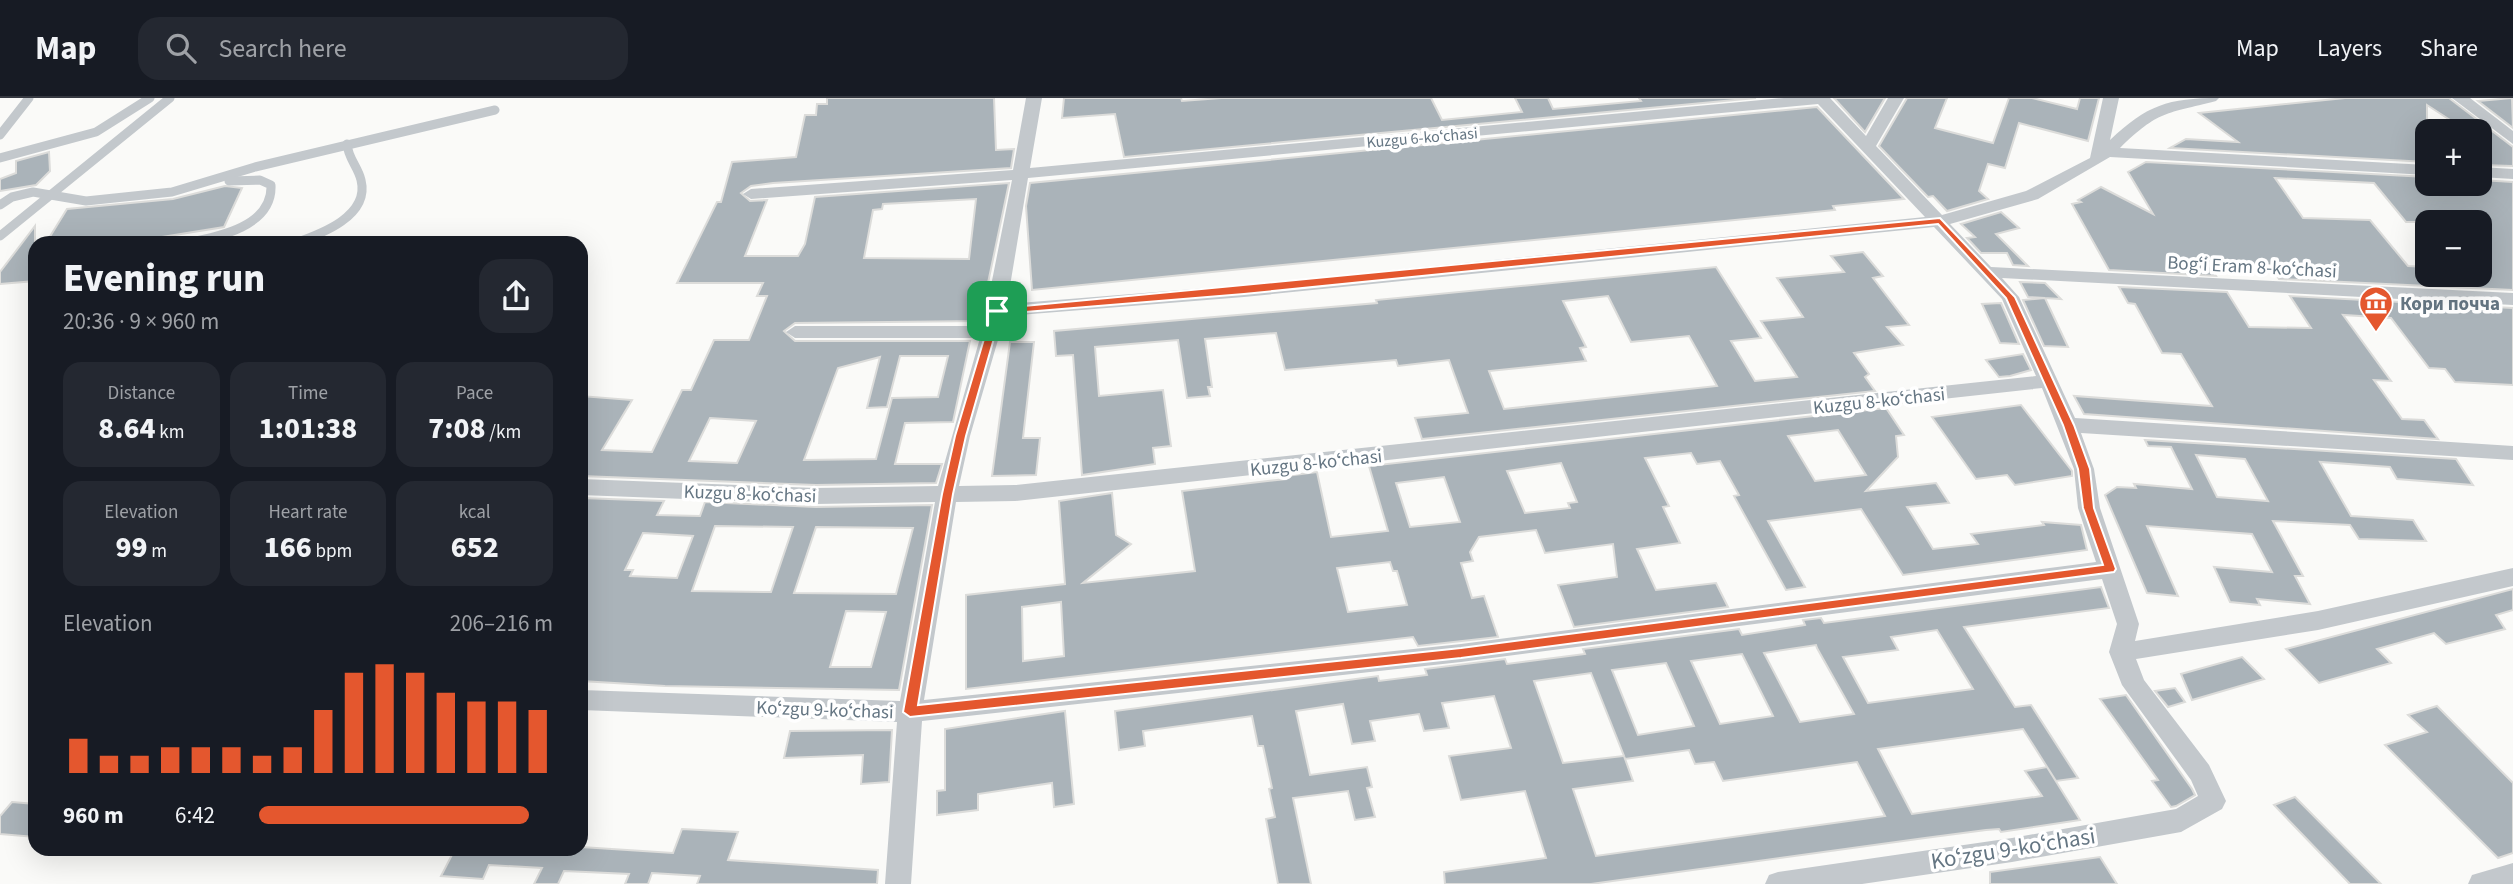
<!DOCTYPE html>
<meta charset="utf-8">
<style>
body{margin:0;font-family:"Source Sans 3",sans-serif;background:#242831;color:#f1f3f6;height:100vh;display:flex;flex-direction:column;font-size:26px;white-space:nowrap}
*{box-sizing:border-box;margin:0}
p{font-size:23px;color:#9ea1a6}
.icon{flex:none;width:38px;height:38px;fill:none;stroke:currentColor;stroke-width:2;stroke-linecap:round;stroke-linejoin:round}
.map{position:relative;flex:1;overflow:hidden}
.side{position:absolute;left:28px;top:138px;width:560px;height:620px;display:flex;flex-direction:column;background:#171b24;border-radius:21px;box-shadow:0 7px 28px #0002}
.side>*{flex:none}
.tools{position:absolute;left:2415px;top:21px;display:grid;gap:14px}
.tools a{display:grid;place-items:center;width:77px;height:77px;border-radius:14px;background:#171b24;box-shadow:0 7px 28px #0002;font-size:35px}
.pin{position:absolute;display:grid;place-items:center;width:60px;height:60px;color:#fff;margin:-30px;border-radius:14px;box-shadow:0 4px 10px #0006}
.round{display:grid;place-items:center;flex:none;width:74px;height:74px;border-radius:21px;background:#242831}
.overview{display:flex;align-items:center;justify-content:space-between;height:119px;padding:0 35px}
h1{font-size:38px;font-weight:800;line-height:52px}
.figures{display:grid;grid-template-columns:repeat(3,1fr);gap:10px;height:119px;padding:7px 35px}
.figures div{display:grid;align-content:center;border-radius:18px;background:#242831;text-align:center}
.figures b{font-size:30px;font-weight:800}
.figures small{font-size:19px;font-weight:400}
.figures p{font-size:19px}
.chart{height:196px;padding:14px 35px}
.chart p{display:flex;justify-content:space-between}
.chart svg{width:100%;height:126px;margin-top:7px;stroke:#e4572e;stroke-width:6}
ul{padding:0 35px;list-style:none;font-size:23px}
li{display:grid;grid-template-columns:112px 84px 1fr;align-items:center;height:52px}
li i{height:18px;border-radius:9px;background:#e4572e}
header{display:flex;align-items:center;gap:42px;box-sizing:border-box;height:98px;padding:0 35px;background:#171b24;border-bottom:2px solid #363941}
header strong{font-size:33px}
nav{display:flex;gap:38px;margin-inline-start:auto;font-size:24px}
.search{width:490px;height:63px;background:#242831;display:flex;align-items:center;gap:18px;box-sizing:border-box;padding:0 24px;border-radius:21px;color:#9ea1a6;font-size:26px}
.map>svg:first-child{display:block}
</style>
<header>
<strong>Map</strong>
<div class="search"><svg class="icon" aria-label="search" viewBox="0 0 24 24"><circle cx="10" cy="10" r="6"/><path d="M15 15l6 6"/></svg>Search here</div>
<nav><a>Map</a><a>Layers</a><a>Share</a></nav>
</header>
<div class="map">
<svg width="2513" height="786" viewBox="0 0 2513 786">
<rect width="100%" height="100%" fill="#fafaf8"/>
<!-- building -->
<g fill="#aab3b9" stroke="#dcdcda" stroke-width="2" fill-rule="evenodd">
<path d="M827,0H994L996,52L1014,51L1011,70L773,85L751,88L741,95L750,103L767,102L745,158H798L805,146L815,99L1009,85L980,223L795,225L784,233L795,243H970L953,324L905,325L895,366H942L936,385L816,387L581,378V298L632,302L602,352L652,354L682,292H691L714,242H749L767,198H757L763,185H677L717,104H721L732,64L796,59L805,17H816L817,6H827ZM976,101L969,161L864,160L873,112L882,111L883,106ZM900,258H948L938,299L892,300L876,361L804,362L838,270L880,259L867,310L887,309ZM710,320L756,323L737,365L689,363Z"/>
<polygon points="1064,0 1181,0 1182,3 1221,0 1431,0 1442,22 1522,14 1515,0 1548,0 1553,11 1641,3 1639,0 1756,0 1124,59 1115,16 1062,20"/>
<polygon points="1834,0 1885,0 1865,34"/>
<polygon points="1907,0 1947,0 1935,30 1993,45 2009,0 2032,0 2077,11 2080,0 2099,0 2088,43 2019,25 2005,70 1988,66 1979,93 1988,101 1947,113 1933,98 1928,99 1879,48"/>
<polygon points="2345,0 2449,0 2513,49 2513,68 2480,67 2480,33 2467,33 2427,7 2427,64 2170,50 2186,41 2238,44 2199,15"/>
<polygon points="2512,0 2513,30 2478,3"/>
<polygon points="1817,9 1904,101 1833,108 1835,112 1032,192 1026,108 1030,85"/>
<polygon points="49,54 50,73 36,87 0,93 0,81 16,75 16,63"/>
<path d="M2146,64L2427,79V86H2480V82L2513,84V192L2279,181L2270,167L2208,165L2216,178L2109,172L2072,106L2081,104L2078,102L2101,89L2153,116L2128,74ZM2275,80L2374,85L2406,124H2480V177H2427V169L2408,168L2370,122L2303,120Z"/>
<polygon points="225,88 242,90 224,129 150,141 147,145 46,145 67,111 173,101"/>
<polygon points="2001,114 2019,130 1996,136 2028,168 2013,167 2007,155 1981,155 1967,140 1975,139 1961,126"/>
<polygon points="35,128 35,183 0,186 0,174"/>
<path d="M1863,154L1883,178L1873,180L1909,227L1887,229L1903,247L1854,255L1869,276L1865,279L1875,293L1422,341L1415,320L1468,315L1449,262L1398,268L1396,262L1285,272L1276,235L1205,241L1212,289H1208L1210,298L1187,300L1178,242L1095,249L1099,298L1163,292L1171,348L1153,350L1155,366L1082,377L1073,257L1056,258L1054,233L1377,205L1376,202L1716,169L1761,240L1731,243L1755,283L1797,279L1761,223L1803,219L1777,180L1844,174L1831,158ZM1608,198L1631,244L1689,238L1717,288L1504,311L1489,273L1586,263L1580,250L1586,249L1563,203Z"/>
<polygon points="2020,184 2045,185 2061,201 2045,200 2068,249 2044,248 2023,202 2045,200 2028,199"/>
<polygon points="2119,189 2227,194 2249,229 2311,230 2290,198 2513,210 2513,287 2455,284 2445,271 2429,270 2391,220 2343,217 2391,283 2374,282 2402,321 2424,322 2438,341 2084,316 2074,298 2212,308 2181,256 2162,255 2135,206 2128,205"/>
<polygon points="2001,205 2019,246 2000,245 1982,206"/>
<polygon points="1010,244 1034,244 1023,340 1040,340 1036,377 992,378"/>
<polygon points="2023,256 2031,272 2010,278 1999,279 1986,262"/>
<polygon points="2021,307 2072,373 2072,378 2015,387 2007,377 1976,381 1932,319"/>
<path d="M1886,310L1904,337L1896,338L1898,359L1866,393L1936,385L1949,405L1907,409L1933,451L1978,446L1971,436L2044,427L2042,424L2081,427L2087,452L1903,477L1861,411L1768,423L1805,489L1786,492L1734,398L1739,397L1720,363L1697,366L1691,355L1645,360L1669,408L1663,409L1680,445L1637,451L1656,492L1716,485L1728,509L1574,529L1558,487L1617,479L1613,446L1545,455L1536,432L1479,439L1470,454L1473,463L1461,465L1472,500L1484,498L1498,539L1418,548L1413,539L966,591V497L1065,486L1059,403L1112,395L1116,437L1131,446L1083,485L1195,473L1182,393L1286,381V378L1317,374L1331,439L1388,433L1369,368ZM1838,332L1866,377L1815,383L1788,338ZM1561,365L1577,404L1568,405L1570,410L1525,415L1507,373ZM1444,379L1460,424L1410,429L1396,385ZM1390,464L1393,473H1397L1407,507L1348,514L1337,470ZM1061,504L1064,558L1023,563L1022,509Z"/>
<path d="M2145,342L2456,361L2473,387L2397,381L2390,369L2320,364L2351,418L2413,422L2426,443L2359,441L2350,427L2273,423L2303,478H2295L2310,506L2257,501L2260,507L2230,504L2214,469L2272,474L2252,436L2147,428L2178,498L2147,495L2105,397L2117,389L2136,390L2134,386L2192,391L2171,349L2148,348ZM2196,357L2245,361L2268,403L2217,399Z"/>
<path d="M581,400L664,403L657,417L700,418L705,404L816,409L932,407L899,592L665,588L581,583ZM715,428L793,429L771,494L692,493ZM816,429L913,430L896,496L794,495ZM643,435L693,438L677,480L630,478L633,472H625ZM846,513L886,514L871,569H830Z"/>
<path d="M2101,489L2109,510L1964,529L2015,609L2031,607L2078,680L2056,683L2023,631L1878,651L1912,716L2042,698L2025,673L2047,669L2080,722L2001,734L1999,731L1986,732L1925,740L1591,786H1445L1444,774L1546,760L1525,693L1461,702L1449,658L1511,650L1494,598L1442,605L1449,630L1424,633L1419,616L1370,623L1375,643L1352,646L1343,606L1296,613L1310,677L1367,669L1372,689L1367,690L1375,719L1355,722L1348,693L1293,700L1311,786H1278L1266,721L1275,719L1269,691L1272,690L1263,648H1258L1252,618L1143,633L1145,648L1119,652L1115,613L1378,578L1379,583L1427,577L1425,571L1505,561L1507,566L1585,556L1583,551L1739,531L1742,537L1805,527L1803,522L1821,520L1824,525ZM1937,532L1973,591L1868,605L1843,559L1898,552L1891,539ZM1816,547L1817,550L1854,616L1800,624L1764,555ZM1742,556L1773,618L1720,626L1691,563ZM1666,565L1694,628L1638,637L1612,572ZM1591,575L1624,658L1563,665L1534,583ZM1689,652L1695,666L1714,664L1723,683L1857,664L1885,718L1596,758L1573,691L1633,683L1624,658L1625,661Z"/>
<polygon points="2513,491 2513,512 2496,517 2505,531 2446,546 2434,535 2377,551 2391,565 2319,585 2286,551"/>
<polygon points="2242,559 2264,581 2192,602 2181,576"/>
<polygon points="2175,590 2185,604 2168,609 2155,593"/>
<polygon points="2126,597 2192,691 2195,697 2176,708 2171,709 2152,683 2158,682 2100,601"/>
<polygon points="2437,608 2513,685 2513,755 2498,760 2385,647 2427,634 2408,617"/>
<polygon points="1065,613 1074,706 1054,709 1052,685 978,696 978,712 937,717 937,693 945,692 945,631"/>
<polygon points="892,632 889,684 861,686 863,657 784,660 790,633"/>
<polygon points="2295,699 2381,786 2350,786 2274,707"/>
<polygon points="12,704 35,706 35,739 0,736 0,718"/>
<polygon points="682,731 738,734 728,762 878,772 877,786 697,786 700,778 652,775 648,786 625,786 629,776 564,773 558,786 534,786 542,770 489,767 483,781 441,778 455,751 581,749 673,755"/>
<polygon points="2100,759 2117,786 1990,786 1990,774"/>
</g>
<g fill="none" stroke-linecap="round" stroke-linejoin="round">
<!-- lane -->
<g stroke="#c3c8cc" stroke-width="9">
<polyline points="0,37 29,0"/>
<polyline points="0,60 96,34 150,0"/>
<polyline points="0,107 12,99 33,94 86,103 172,94 255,69 495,12"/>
<polyline points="0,138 170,0"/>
<path d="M186,145C219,139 273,128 271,87L260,82L229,83"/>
<path d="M295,145C321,136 370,118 361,82C358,69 348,60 347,46"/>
</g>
<!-- street -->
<g fill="#c3c8cc" fill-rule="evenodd">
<path d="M1026,0H1042L1030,70L1784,0H1830L1866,38L1888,0H1904L1876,48L1942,117L2026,93L2090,60L2103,0H2119L2110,42C2147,7 2168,0 2219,0L2216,3C2166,16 2159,12 2120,50L2427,67V77L2110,59L2038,101L1950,126L1991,169L2513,195V207L2002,180L2019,199L2075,320L2513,348V362L2081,335L2094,371L2100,410L2139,526L2135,543L2318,513L2513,470V488L2318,532L2136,561L2144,582L2209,667L2226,703L2222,711L2181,734L2012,764L1862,786H1765L1769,777L1778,774L2012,740L2176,711L2198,698L2191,682L2122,587L2109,554L2117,526L2102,481L1461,564L922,623L911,786H885L897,624L581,612V592L900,603L935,404L816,406L581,397V381L816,390L938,388L980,240H795L786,234L795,228H983L1012,82L751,101L743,96L751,91L1013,72ZM1818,6L1925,119L1244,187L1007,206L1028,80ZM1934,129L2002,201L2036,278L1015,387L959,388L970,338L1005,218L1244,199ZM2042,290L2074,371L2078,410L2096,464L1461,546L924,602L956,404L1015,403Z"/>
<polygon points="2452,0 2470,0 2513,33 2513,46"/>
<polygon points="2480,69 2513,71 2513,81 2480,79"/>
<polygon points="2513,765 2513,786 2468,786 2472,777"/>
</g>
</g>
<!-- route -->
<path fill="#e4572e" stroke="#fff" stroke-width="2" fill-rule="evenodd" d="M1940,120L2015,199L2074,327L2090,371L2094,410L2116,471L2114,474L1461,560L910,619L903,614L942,396L955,338L993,211ZM1938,126L2006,200L2063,327L2078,371L2083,410L2103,467L1461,550L918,607L953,396L966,338L1001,216L1244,196Z"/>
<!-- icons -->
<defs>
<g id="museum-pin" transform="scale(1.75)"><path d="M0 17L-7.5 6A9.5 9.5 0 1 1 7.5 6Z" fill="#e4572e" stroke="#fff"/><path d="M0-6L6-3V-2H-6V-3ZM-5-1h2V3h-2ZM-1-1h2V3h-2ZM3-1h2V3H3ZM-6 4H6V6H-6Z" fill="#fff"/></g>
</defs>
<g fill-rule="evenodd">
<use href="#museum-pin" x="2376" y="205"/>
</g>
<g text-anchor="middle" stroke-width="7" stroke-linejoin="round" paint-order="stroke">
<!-- far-street labels -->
<g font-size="16" fill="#657683" stroke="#fff">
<text transform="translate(1422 39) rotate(-5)" y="6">Kuzgu 6-koʻchasi</text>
</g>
<!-- street labels -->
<g font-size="19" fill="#657683" stroke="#fff">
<text transform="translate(2252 168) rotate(3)" y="7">Bogʻi Eram 8-koʻchasi</text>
<text transform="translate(1879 302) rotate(-6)" y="7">Kuzgu 8-koʻchasi</text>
<text transform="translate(1316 364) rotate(-6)" y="7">Kuzgu 8-koʻchasi</text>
<text transform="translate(750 395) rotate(2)" y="7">Kuzgu 8-koʻchasi</text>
<text transform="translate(825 611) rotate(2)" y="7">Koʻzgu 9-koʻchasi</text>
</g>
<!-- poi labels -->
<g font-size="19" font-weight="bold" fill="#657683" stroke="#fff" text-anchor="start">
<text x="2400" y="212">Кори почча</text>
</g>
<!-- near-street labels -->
<g font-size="23" fill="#657683" stroke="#fff">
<text transform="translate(2013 750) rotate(-9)" y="8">Koʻzgu 9-koʻchasi</text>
</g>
</g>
</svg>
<div class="tools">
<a>+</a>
<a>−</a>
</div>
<div class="pin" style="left:997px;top:213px;background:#1e9e55"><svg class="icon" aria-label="arrive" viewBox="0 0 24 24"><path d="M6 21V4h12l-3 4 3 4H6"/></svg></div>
<section class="side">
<div class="overview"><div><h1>Evening run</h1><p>20:36 · 9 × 960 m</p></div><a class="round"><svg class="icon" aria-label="share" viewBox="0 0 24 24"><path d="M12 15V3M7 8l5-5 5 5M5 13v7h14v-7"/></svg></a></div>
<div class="figures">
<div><p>Distance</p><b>8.64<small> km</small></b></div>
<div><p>Time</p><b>1:01:38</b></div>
<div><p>Pace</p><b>7:08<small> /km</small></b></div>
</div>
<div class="figures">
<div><p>Elevation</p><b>99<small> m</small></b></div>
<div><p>Heart rate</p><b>166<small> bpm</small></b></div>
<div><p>kcal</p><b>652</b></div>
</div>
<div class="chart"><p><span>Elevation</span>206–216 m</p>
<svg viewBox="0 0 160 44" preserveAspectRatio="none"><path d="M5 44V32M15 44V38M25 44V38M35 44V35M45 44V35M55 44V35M65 44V38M75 44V35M85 44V22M95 44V9M105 44V6M115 44V9M125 44V16M135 44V19M145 44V19M155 44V22"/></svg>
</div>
<ul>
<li><b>960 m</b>6:42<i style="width:92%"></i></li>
</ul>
</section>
</div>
